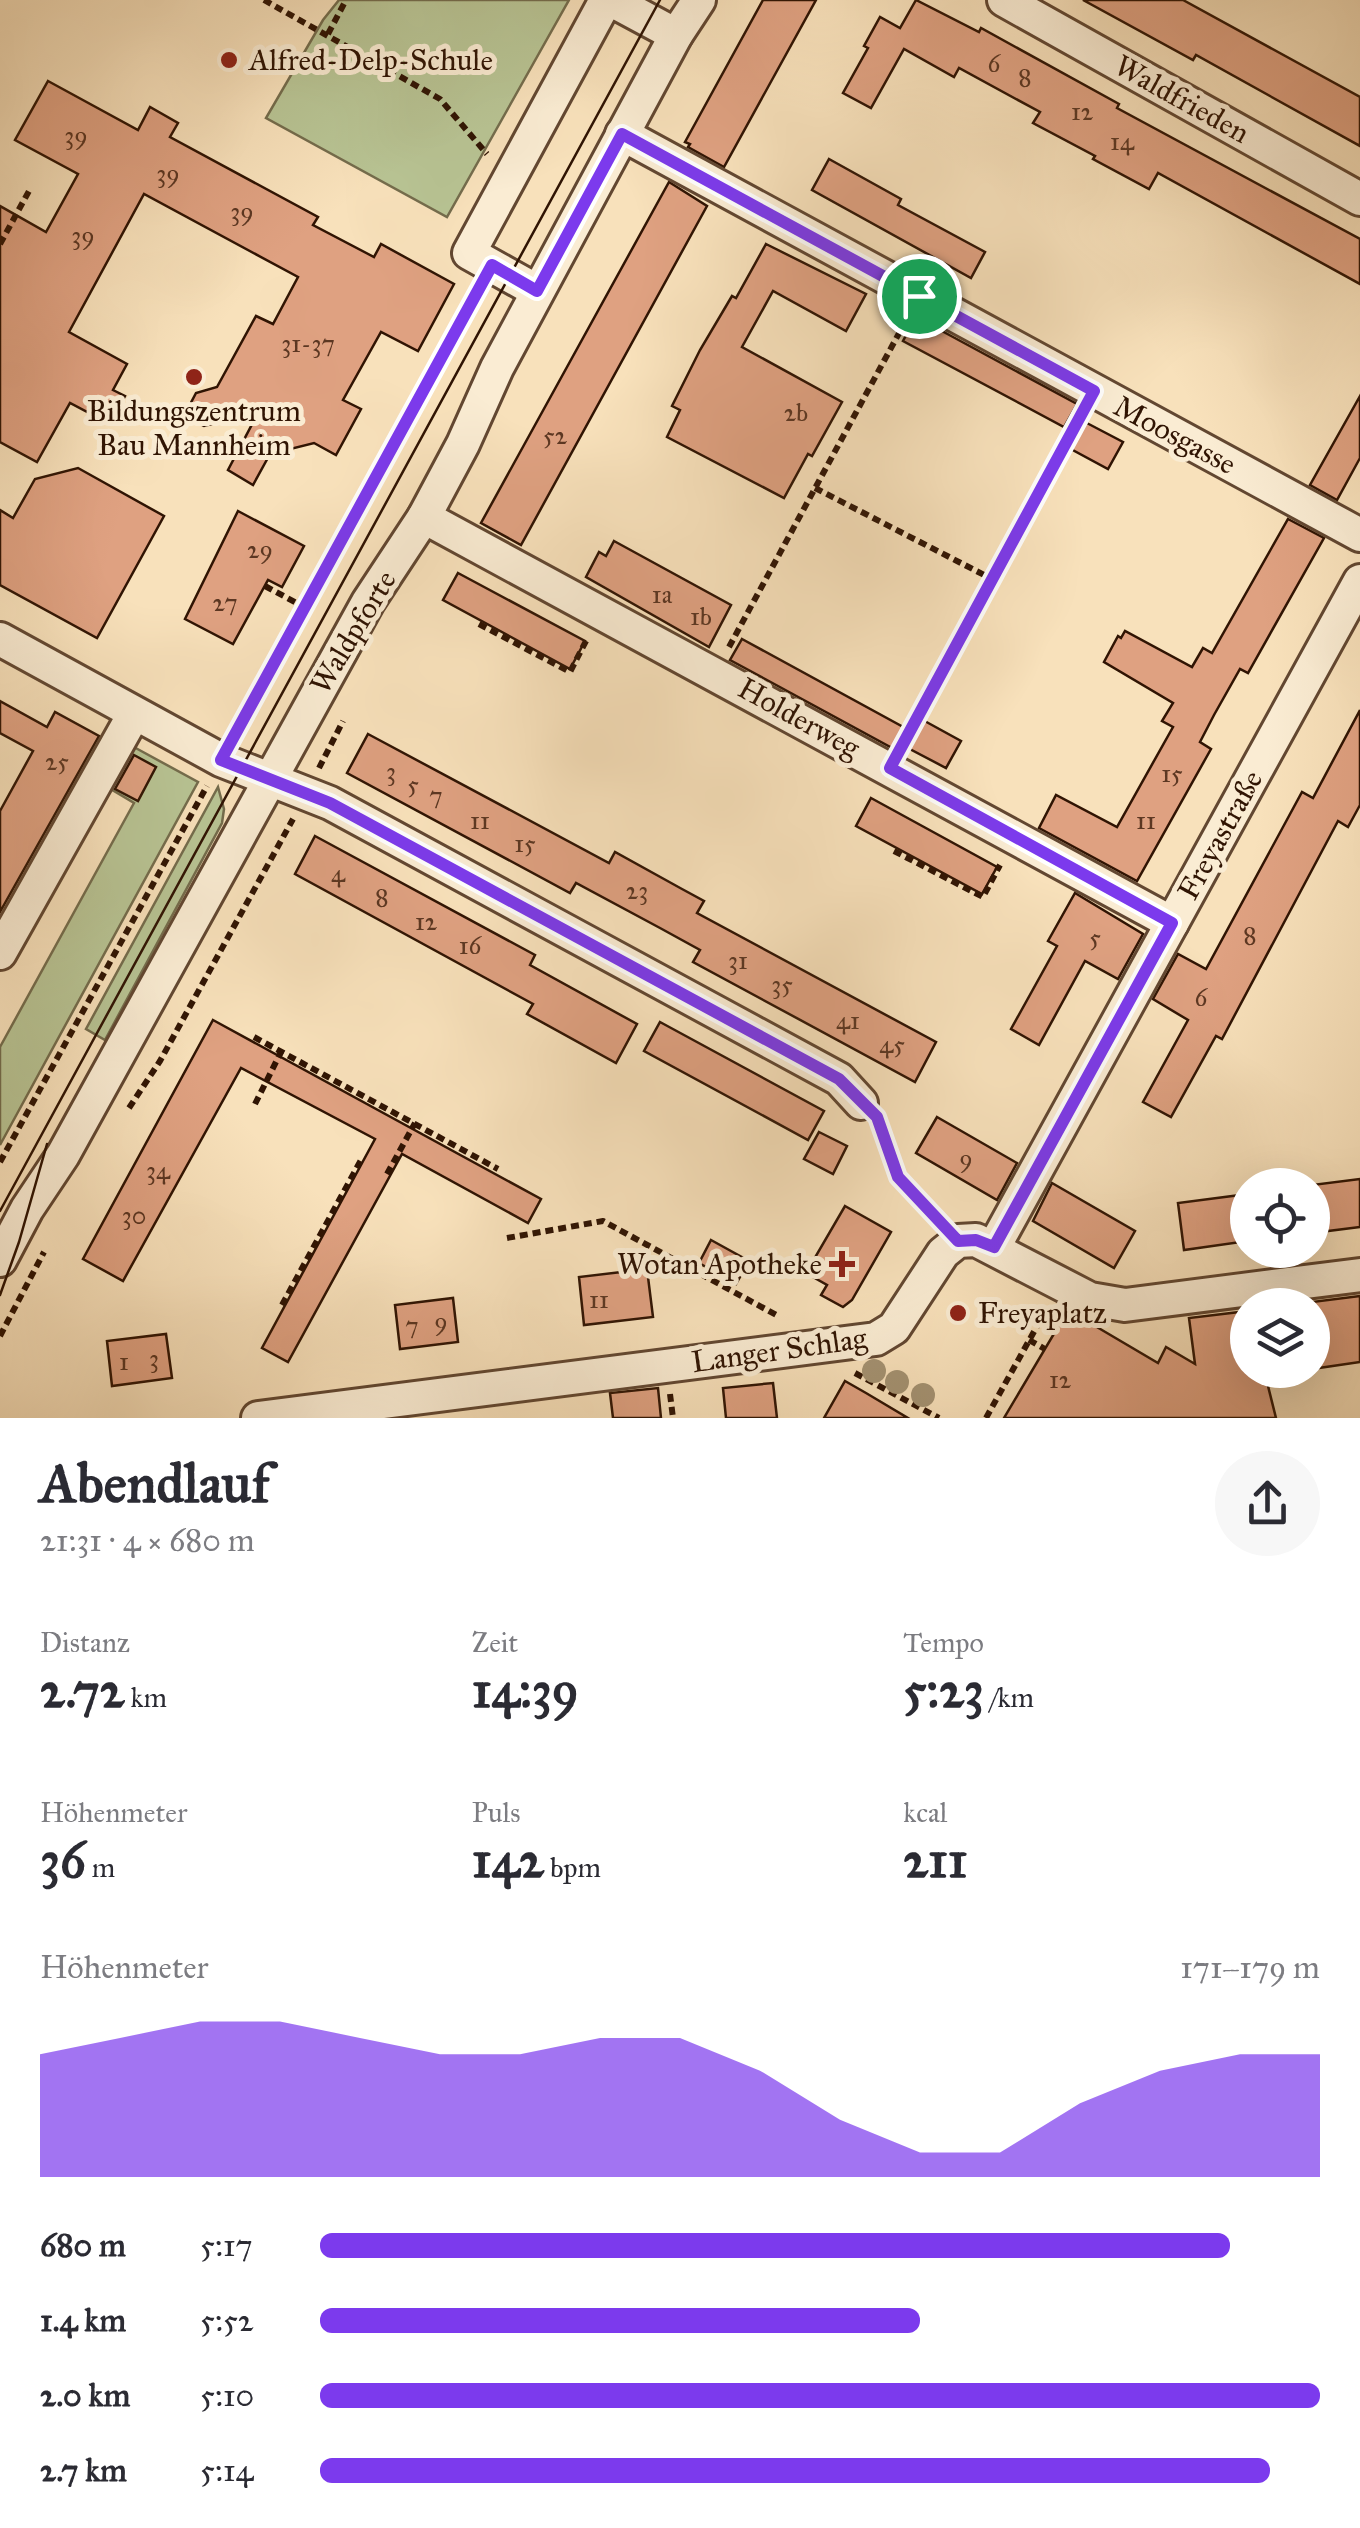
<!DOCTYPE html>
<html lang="de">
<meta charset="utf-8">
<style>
body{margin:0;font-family:"IM FELL Great Primer",serif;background:#f7f7f7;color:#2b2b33;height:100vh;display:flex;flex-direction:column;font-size:38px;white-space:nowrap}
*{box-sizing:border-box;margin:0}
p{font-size:32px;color:#7c7c81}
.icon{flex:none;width:55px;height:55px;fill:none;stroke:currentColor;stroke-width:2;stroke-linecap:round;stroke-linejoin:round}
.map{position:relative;height:1418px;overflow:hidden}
.drawer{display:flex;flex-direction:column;background:#fff;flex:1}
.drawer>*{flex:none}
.controls{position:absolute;left:1230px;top:1168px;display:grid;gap:20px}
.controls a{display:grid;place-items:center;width:100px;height:100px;border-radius:50%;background:#fff;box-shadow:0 10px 40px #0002;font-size:50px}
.pin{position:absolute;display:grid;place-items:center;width:85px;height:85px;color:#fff;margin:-42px;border:5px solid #fff;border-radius:50%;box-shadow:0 2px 10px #0007}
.round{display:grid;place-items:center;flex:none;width:105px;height:105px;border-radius:52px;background:#f7f7f7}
.overview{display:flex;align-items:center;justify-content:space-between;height:170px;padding:0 40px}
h1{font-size:55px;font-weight:700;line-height:75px}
.figures{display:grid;grid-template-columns:repeat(3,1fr);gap:15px;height:170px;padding:10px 40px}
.figures div{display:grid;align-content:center}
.figures b{font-size:50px;font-weight:700}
.figures small{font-size:28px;font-weight:400}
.figures p{font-size:28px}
.chart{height:280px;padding:20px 40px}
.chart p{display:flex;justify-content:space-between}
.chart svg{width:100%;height:180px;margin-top:10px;fill:#7c3aed;opacity:.7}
ul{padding:0 40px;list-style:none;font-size:32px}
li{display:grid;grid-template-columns:160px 120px 1fr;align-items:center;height:75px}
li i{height:25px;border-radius:12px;background:#7c3aed}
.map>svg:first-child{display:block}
</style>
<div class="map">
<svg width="1360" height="1418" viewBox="0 0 1360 1418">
<rect width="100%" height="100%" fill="#f8e1bb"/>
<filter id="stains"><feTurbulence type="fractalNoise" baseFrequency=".002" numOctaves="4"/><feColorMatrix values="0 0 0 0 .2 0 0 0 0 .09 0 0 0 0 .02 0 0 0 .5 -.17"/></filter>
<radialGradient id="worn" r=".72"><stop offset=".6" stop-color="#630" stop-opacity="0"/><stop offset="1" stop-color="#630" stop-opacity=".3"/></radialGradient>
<!-- green -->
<g fill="#b8c494" stroke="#746c4c" stroke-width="2.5">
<polygon points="339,0 569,0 447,217 266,118 323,20"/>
<polygon points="132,746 198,782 0,1145 0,1047 134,803 109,788"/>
<polygon points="218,787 224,809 222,823 105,1040 86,1029"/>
</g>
<!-- building -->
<g fill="#dfa181" stroke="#301403" stroke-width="2.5">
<polygon points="763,0 816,0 724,167 688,147 690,144 685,142"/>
<polygon points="916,0 979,32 981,28 1119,104 1117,108 1360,239 1360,284 1158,173 1149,189 1093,159 1095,156 1033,123 1040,112 959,68 954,77 904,49 871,108 843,93 868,48 864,46 880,17 900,28"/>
<polygon points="1083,0 1183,0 1360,97 1360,146 1196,55 1193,60"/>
<polygon points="48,81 138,130 150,107 178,123 170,137 318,217 313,225 374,257 381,244 454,284 418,351 381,332 343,400 361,409 336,455 314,443 270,454 253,485 228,470 258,413 204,426 184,416 196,393 217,387 256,316 273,324 298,277 144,194 69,332 127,364 113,390 125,396 110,424 70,403 37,462 0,442 0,206 46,232 78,174 15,140"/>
<polygon points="829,159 901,199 898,205 985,252 971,278 812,190"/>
<polygon points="669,182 707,206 521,545 481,523"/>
<polygon points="766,244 866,294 846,331 773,291 742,347 842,402 812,456 808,454 784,498 667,437 680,410 672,406 700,350 732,296 736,298"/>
<polygon points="916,317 1077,404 1064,427 903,341"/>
<polygon points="1360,396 1360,458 1337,500 1310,485"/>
<polygon points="1083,421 1123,442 1108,469 1069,448"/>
<polygon points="78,468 164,516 97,638 0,585 0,510 13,518 35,479"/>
<polygon points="238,511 304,546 282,587 268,580 233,644 185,619"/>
<polygon points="1288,519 1324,538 1248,673 1240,669 1214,715 1200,742 1211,749 1137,881 1039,828 1056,795 1117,827 1173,727 1162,721 1173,703 1104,662 1118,636 1121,638 1125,631 1192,667 1203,648 1212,653"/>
<polygon points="614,541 731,605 709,647 586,577 599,552 606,556"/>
<polygon points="458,573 585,641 570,669 443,600"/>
<polygon points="742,639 905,728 894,749 730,660"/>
<polygon points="0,701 47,727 55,712 99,736 0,912 0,811 33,751 0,733"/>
<polygon points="1360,710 1360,805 1348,827 1338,821 1222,1039 1216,1036 1171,1117 1143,1102 1188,1020 1153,999 1178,954 1206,969 1302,792 1313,798"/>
<polygon points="921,719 961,741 946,768 906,747"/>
<polygon points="368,734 609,863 615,852 682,889 704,901 697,913 936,1042 915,1082 693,962 700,950 660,928 576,883 570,893 347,773"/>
<polygon points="134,755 156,767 138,801 115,789"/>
<polygon points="871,798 997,867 982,894 856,826"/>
<polygon points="315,836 535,955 530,965 637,1024 616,1063 527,1014 533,1004 295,874"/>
<polygon points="1075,893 1143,934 1118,979 1085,961 1039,1045 1011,1029 1057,946 1048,941"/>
<polygon points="213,1020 541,1199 528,1223 402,1154 288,1362 262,1348 375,1139 241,1068 123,1281 83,1259"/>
<polygon points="660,1022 824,1111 808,1140 644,1051"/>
<polygon points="937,1117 1017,1163 997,1200 916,1153"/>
<polygon points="819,1132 847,1146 833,1174 804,1159"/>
<polygon points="1360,1179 1360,1227 1312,1233 1312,1185"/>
<polygon points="1052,1183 1135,1231 1114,1268 1033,1221"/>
<polygon points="1248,1194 1248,1241 1184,1250 1178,1203"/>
<polygon points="845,1206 891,1232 852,1300 843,1307 821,1295 827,1285 806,1273"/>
<polygon points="711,1240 749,1261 736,1284 699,1263"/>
<polygon points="647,1269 653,1317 584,1325 579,1277"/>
<polygon points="1360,1296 1360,1362 1312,1369 1312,1302"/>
<polygon points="453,1298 458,1342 400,1349 395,1305"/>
<polygon points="1068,1310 1158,1363 1166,1347 1195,1364 1189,1318 1248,1311 1248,1370 1264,1370 1276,1418 1004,1418"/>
<polygon points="166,1334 172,1378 112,1386 107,1341"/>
<polygon points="845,1381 866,1393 908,1418 824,1418"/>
<polygon points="773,1383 777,1418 726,1418 723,1388"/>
<polygon points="658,1388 661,1418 613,1418 610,1393"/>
</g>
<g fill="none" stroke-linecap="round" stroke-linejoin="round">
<!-- minor casing -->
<g stroke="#624731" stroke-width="38">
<g id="minor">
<polyline points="611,0 676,35"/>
<polyline points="1004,0 1360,199"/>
<polyline points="622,134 1360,535"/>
<polyline points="537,291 469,253 606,0"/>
<polyline points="424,517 1172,923"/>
<polyline points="0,639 221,760 330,803 839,1079 861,1103"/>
<polyline points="0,953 134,714"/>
<polyline points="994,1247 1360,581"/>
<polyline points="0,1260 27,1209 63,1155 368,602 424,517 463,444 497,368 676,35 699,0"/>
<polyline points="258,1418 876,1339 894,1328 943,1253 958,1241 976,1240 1090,1299 1125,1305 1360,1275"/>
</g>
</g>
<!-- path -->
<g stroke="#301403" stroke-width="6" stroke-dasharray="8 5" stroke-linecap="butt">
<polyline points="264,0 440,99 487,154"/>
<polyline points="328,34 346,0"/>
<polyline points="0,244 29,191"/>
<polyline points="815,488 992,579"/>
<polyline points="265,586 306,608"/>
<polyline points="479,624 570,672 587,639"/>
<polyline points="729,647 904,324"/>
<polyline points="235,736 478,291"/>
<polyline points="902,745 1079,418"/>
<polyline points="319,768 343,721"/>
<polyline points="894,851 983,897 1000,865"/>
<polyline points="254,1037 498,1169"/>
<polyline points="255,1104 281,1052"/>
<polyline points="129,1108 160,1061 293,819"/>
<polyline points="880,1124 898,1177 935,1220"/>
<polyline points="0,1162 207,786"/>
<polyline points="387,1174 415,1123"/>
<polyline points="507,1238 603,1221 780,1317"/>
<polyline points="282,1305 361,1160"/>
<polyline points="0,1336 44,1252"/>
<polyline points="1029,1340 1045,1349"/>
<polyline points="855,1373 939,1418"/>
<polyline points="670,1394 673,1418"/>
<polyline points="986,1418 1046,1310"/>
</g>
<!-- minor -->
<use href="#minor" stroke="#faecd3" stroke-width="32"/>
<!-- tram -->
<g stroke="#301403" stroke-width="2.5">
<polyline points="0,1211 660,0"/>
<polyline points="0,1295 19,1242 47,1144"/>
</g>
</g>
<!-- trees -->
<g fill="#a49272">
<circle cx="874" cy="1371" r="12"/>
<circle cx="897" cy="1382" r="12"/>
<circle cx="923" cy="1395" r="12"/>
</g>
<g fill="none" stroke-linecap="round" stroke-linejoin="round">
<!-- route casing -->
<g stroke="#fff" stroke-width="20">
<polygon id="route" points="622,134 1094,391 890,768 1172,923 994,1247 976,1240 958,1241 898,1177 877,1117 839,1079 330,803 221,760 492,265 537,291"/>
</g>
<!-- route -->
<use href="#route" stroke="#7c3aed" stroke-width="12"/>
</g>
<!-- markers -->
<g fill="#8f2418" stroke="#faecd3" stroke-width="4">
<circle cx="229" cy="60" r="10"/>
<circle cx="194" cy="377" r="10"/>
<path d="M837 1249h10v10h10v10h-10v10h-10v-10h-10v-10h10z"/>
<circle cx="958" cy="1313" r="10"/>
</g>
<g text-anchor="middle" stroke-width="10" stroke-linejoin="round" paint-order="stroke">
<!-- number labels -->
<g font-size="25" fill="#5c3722">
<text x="994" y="72">6</text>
<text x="1025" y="86">8</text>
<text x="1082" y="120">12</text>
<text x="76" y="144">39</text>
<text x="1122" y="150">14</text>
<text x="168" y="182">39</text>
<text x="242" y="220">39</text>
<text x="83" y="244">39</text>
<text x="308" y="352">31-37</text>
<text x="796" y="421">2b</text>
<text x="555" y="444">52</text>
<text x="260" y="558">29</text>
<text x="662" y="603">1a</text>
<text x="225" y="611">27</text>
<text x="701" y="625">1b</text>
<text x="57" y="770">25</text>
<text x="391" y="780">3</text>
<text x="1172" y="782">15</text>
<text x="413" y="793">5</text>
<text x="436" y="804">7</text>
<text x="480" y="829">11</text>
<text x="1146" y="829">11</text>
<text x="525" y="852">15</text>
<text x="338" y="882">4</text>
<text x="637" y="899">23</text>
<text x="382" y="906">8</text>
<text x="426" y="930">12</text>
<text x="1250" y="944">8</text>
<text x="1095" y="946">5</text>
<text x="470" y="954">16</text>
<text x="738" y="969">31</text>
<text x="782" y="993">35</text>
<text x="1201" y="1006">6</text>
<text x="848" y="1029">41</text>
<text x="892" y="1053">45</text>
<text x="966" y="1167">9</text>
<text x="158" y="1179">34</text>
<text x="134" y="1224">30</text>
<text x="599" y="1308">11</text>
<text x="441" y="1330">9</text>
<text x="412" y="1334">7</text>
<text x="154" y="1367">3</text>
<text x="124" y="1370">1</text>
<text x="1060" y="1388">12</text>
</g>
<!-- poi labels -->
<g font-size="30" fill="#301403" stroke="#faecd3" text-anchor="start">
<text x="249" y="70">Alfred-Delp-Schule</text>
<text x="194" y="421" text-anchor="middle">Bildungszentrum<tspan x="194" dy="34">Bau Mannheim</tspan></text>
<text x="822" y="1274" text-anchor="end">Wotan Apotheke</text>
<text x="978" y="1323">Freyaplatz</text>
</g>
<!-- street labels -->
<g font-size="30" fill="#301403" stroke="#faecd3">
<text transform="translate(1182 99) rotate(29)" y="10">Waldfrieden</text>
<text transform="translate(1175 435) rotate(28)" y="10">Moosgasse</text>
<text transform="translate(353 632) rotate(-59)" y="10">Waldpforte</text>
<text transform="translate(799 718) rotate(29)" y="10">Holderweg</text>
<text transform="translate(1220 835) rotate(-61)" y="10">Freyastraße</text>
<text transform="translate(779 1350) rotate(-8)" y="10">Langer Schlag</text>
</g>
</g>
<rect width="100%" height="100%" filter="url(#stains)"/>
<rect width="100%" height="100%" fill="url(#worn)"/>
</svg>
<div class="controls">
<a><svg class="icon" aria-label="locate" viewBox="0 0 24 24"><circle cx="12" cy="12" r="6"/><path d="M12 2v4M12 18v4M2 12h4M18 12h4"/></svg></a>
<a><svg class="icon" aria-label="layers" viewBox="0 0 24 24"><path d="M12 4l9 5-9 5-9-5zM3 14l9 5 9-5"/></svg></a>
</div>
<div class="pin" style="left:919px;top:296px;background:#1e9e55"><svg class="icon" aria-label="arrive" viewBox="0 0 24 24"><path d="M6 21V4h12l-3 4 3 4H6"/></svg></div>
</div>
<section class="drawer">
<div class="overview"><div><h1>Abendlauf</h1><p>21:31 · 4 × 680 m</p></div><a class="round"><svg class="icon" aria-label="share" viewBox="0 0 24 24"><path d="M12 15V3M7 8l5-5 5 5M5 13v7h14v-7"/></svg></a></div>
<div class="figures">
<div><p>Distanz</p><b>2.72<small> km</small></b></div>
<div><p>Zeit</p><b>14:39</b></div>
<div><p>Tempo</p><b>5:23<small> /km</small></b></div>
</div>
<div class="figures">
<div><p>Höhenmeter</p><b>36<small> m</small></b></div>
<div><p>Puls</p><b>142<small> bpm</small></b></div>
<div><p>kcal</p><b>211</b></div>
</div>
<div class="chart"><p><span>Höhenmeter</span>171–179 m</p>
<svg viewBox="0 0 160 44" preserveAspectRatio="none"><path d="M0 44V14L10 10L20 6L30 6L40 10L50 14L60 14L70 10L80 10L90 18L100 30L110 38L120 38L130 26L140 18L150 14L160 14V44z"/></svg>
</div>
<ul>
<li><b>680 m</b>5:17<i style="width:91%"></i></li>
<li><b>1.4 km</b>5:52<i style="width:60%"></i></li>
<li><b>2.0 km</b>5:10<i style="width:100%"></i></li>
<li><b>2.7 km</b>5:14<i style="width:95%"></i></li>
</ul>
</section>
